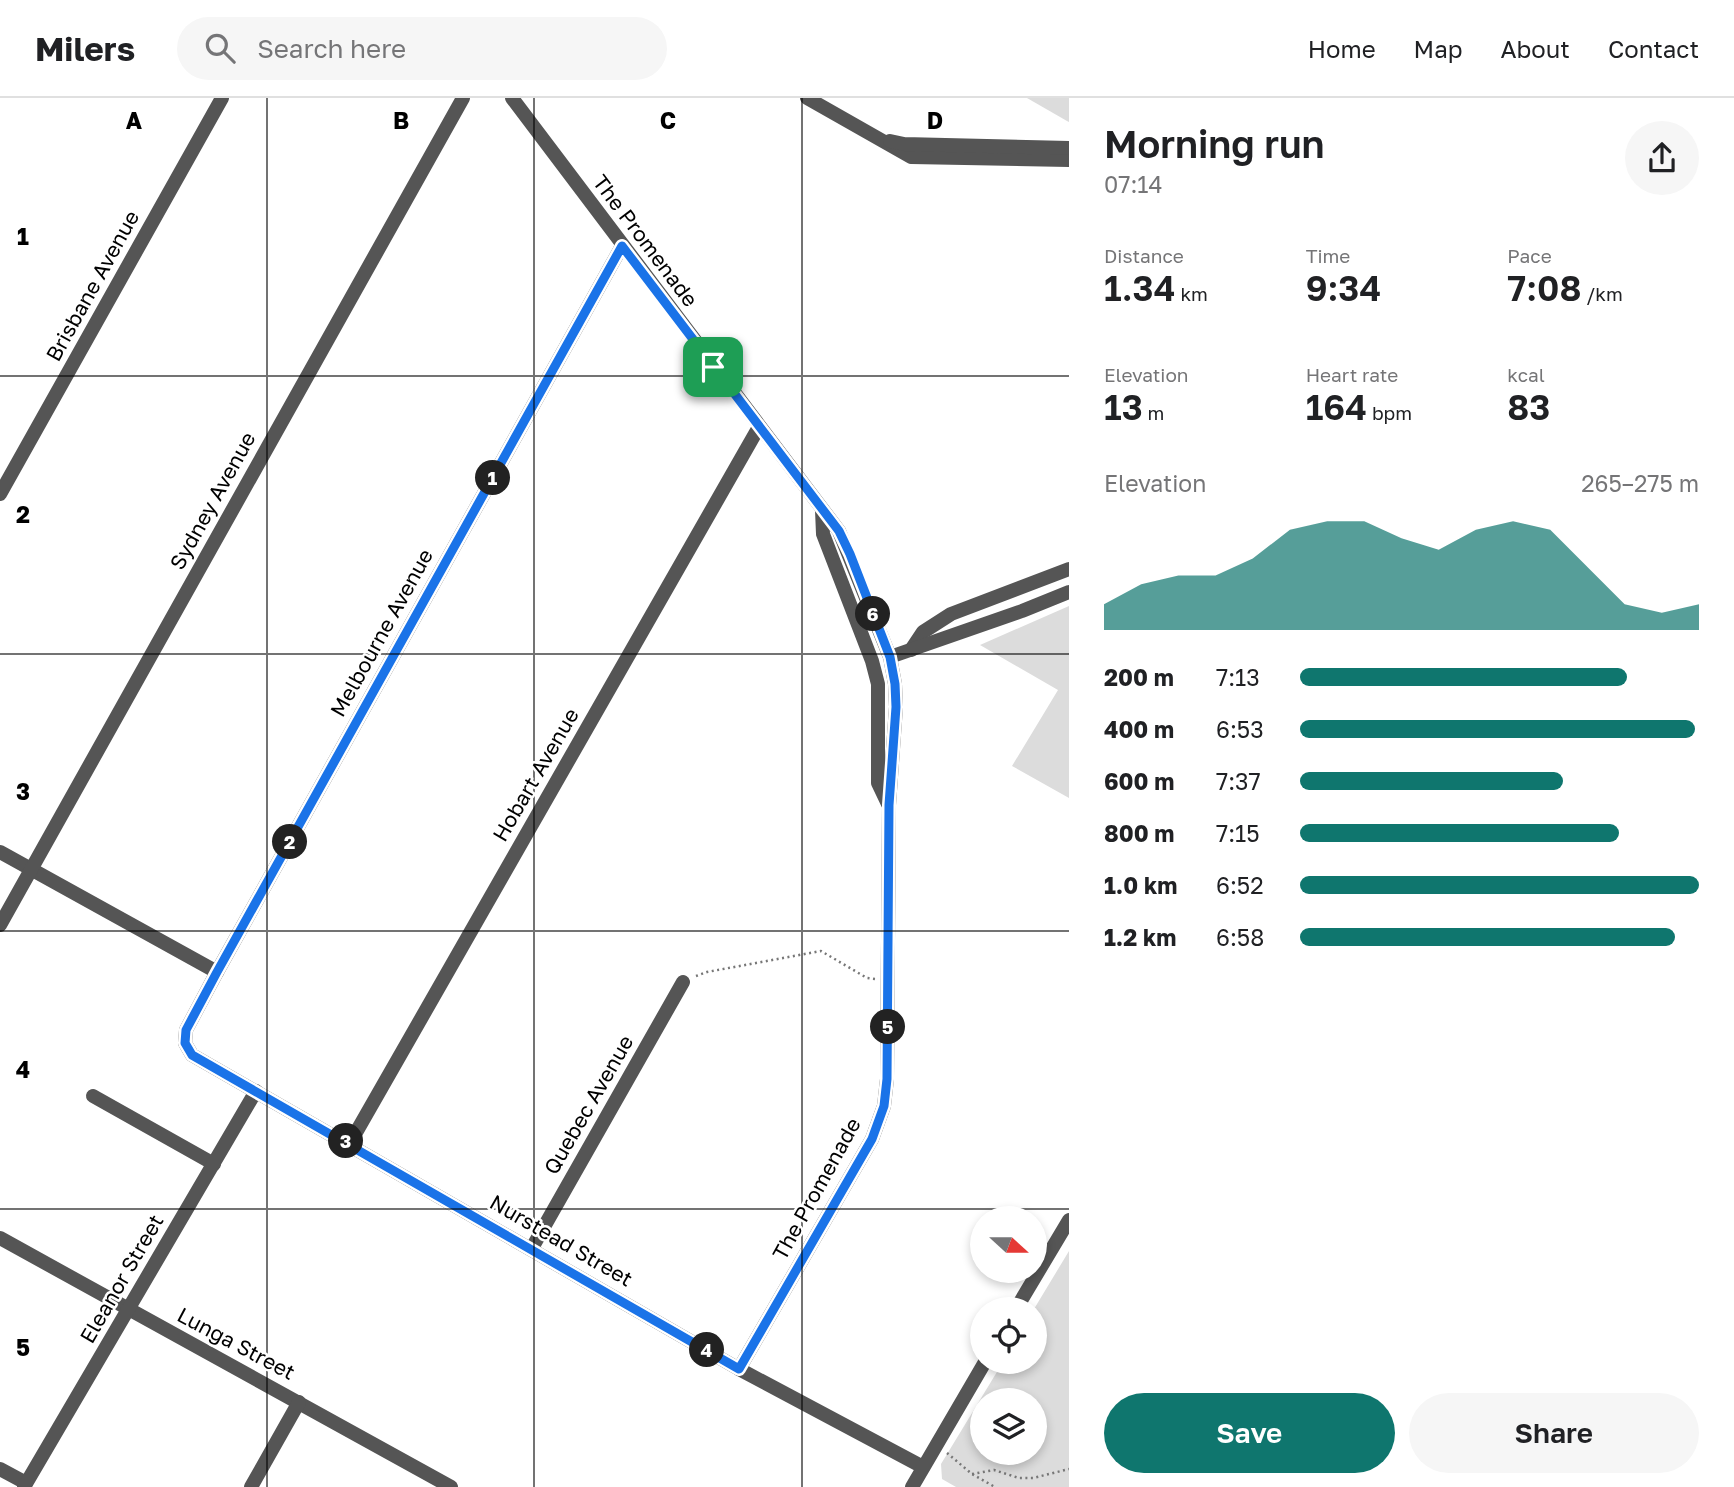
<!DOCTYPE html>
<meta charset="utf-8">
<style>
body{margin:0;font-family:"Golos Text",sans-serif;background:#f6f6f6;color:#202124;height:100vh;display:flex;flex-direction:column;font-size:26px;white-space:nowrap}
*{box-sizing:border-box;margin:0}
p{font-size:23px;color:#757577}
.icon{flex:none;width:38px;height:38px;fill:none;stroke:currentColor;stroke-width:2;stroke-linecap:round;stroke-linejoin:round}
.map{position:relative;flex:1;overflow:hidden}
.side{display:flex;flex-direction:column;background:#fff;width:665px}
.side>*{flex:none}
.needle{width:46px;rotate:111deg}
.fabs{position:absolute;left:970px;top:1108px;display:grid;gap:14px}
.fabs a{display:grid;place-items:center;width:77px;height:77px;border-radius:50%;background:#fff;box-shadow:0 4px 10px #0003;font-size:35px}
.pin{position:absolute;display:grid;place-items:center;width:60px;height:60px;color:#fff;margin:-30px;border-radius:14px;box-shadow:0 4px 10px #0006}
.km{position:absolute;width:35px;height:35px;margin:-18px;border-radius:50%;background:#222;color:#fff;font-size:19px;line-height:35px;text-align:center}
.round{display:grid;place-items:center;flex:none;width:74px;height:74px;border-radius:37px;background:#f6f6f6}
.headline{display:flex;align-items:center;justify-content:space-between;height:119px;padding:0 35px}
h1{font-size:38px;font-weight:600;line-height:52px}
.stats{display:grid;grid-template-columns:repeat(3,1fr);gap:10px;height:119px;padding:7px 35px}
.stats div{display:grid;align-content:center}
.stats b{font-size:35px;font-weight:600}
.stats small{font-size:19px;font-weight:400}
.stats p{font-size:19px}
.chart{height:196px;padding:14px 35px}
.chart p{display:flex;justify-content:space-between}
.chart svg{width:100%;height:126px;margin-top:7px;fill:#0f766e;opacity:.7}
.button{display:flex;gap:14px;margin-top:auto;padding:14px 35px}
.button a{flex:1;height:80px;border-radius:42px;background:#0f766e;color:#fff;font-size:28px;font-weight:600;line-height:80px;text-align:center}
.button a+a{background:#f6f6f6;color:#202124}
ul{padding:0 35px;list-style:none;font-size:23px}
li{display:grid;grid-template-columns:112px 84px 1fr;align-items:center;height:52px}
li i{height:18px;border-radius:9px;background:#0f766e}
header{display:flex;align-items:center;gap:42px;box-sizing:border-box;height:98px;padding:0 35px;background:#fff;border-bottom:2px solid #e0e0e0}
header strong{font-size:33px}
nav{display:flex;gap:38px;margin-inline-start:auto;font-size:24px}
.search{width:490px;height:63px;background:#f6f6f6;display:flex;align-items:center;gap:18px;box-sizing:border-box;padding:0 24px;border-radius:38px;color:#757577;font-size:26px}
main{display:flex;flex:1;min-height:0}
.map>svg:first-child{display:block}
</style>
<header>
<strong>Milers</strong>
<div class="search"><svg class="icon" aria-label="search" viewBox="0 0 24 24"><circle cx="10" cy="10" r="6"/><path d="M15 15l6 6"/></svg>Search here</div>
<nav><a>Home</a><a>Map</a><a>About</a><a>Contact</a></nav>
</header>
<main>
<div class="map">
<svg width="1069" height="1389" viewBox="0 0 1069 1389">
<rect width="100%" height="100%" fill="#fff"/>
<!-- green -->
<g fill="#dcdcdc" fill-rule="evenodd">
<polygon points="1027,0 1069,0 1069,24 1067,23"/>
<polygon points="1069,508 1069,700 1012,668 1058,592 980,547"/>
<path d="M1069,1153V1389H956L942,1381L941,1366L1003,1264H1034V1211ZM1034,1302V1354H982V1302Z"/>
</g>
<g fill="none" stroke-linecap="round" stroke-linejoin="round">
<!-- path -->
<g stroke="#777" stroke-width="2.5" stroke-dasharray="2 3.5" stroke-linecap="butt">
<polyline points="696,878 707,874 821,853 867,880 875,881"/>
<polyline points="947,1355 972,1376 995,1389"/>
<polyline points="972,1376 994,1372 1019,1380 1033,1380 1069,1371"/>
</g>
<!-- minor -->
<g stroke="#555" stroke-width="14">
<polyline points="512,0 839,433 890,559 895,586 896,609 889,707 887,981 884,1008 872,1041 739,1271"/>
<polyline points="807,0 911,59 1069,62"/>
<polyline points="890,43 904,46 1069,50"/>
<polyline points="622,148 217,874 186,932 185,945 192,957 739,1271 923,1369"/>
<polyline points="0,396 222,0"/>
<polyline points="822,412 823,436 872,563 878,586 878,685 888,706"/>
<polyline points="911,552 923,534 951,516 1069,471"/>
<polyline points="890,559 1022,513 1069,494"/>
<polyline points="0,754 217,874"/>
<polyline points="0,827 463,0"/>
<polyline points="93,998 214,1066"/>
<polyline points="350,1045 759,329"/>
<polyline points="0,1140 451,1389"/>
<polyline points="532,1150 683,884"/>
<polyline points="1016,1211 1069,1122"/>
<polyline points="0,1371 26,1385"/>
<polyline points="24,1389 256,993"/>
<polyline points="251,1389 299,1304"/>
<polyline points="912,1389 985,1264"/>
</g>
</g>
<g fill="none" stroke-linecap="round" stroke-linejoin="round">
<!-- route casing -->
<g stroke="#fff" stroke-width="14">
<polygon id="route" points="622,148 839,433 850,456 890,559 895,586 896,609 889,707 887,981 884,1008 872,1041 739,1271 192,957 185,945 186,932 217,874"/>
</g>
<!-- route -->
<use href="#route" stroke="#1a73e8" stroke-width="9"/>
</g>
<!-- grid -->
<path fill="none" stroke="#000" stroke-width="2" stroke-opacity="0.55" d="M267,0V1389M534,0V1389M802,0V1389M0,278H1069M0,556H1069M0,833H1069M0,1111H1069"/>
<g text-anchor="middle" stroke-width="5" stroke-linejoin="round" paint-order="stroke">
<!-- street labels -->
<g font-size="21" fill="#000" stroke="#fff">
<text transform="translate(645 143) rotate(53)" y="7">The Promenade</text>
<text transform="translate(93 188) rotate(-61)" y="7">Brisbane Avenue</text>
<text transform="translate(213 403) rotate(-61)" y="7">Sydney Avenue</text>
<text transform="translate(382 535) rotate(-61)" y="7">Melbourne Avenue</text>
<text transform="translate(536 677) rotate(-60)" y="7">Hobart Avenue</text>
<text transform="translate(589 1007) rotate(-60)" y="7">Quebec Avenue</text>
<text transform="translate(817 1091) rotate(-61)" y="7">The Promenade</text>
<text transform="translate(561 1143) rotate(30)" y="7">Nurstead Street</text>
<text transform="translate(122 1181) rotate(-60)" y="7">Eleanor Street</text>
<text transform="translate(236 1246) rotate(28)" y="7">Lunga Street</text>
</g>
</g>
<g font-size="23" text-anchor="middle" font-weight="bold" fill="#000" stroke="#fff" stroke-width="5" stroke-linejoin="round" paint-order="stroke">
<text x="134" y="31">A</text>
<text x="401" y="31">B</text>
<text x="668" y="31">C</text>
<text x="935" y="31">D</text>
<text x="23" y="147">1</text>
<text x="23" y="425">2</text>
<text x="23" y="702">3</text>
<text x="23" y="980">4</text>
<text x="23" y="1258">5</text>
</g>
</svg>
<div class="fabs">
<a><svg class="needle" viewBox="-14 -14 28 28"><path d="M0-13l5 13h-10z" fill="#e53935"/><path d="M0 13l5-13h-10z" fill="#757577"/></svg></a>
<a><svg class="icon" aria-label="locate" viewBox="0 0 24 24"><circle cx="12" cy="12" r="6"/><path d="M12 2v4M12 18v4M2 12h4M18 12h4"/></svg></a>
<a><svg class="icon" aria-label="layers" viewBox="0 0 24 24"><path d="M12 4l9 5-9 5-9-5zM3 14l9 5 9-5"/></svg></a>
</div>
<div class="pin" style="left:713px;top:269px;background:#1e9e55"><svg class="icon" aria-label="arrive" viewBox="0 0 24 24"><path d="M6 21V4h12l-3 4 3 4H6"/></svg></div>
<b class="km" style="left:493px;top:380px">1</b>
<b class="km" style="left:290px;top:744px">2</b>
<b class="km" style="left:346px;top:1043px">3</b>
<b class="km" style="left:707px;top:1252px">4</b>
<b class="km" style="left:888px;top:929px">5</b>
<b class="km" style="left:873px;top:516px">6</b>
</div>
<section class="side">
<div class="headline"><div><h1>Morning run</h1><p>07:14</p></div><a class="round"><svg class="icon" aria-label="share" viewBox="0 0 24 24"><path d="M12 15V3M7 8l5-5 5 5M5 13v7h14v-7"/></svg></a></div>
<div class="stats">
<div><p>Distance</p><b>1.34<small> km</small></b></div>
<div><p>Time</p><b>9:34</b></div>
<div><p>Pace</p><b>7:08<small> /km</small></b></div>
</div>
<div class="stats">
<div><p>Elevation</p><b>13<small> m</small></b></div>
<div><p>Heart rate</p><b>164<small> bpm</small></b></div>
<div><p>kcal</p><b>83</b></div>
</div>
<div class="chart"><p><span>Elevation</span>265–275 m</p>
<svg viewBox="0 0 160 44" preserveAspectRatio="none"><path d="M0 44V35L10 28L20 25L30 25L40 19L50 9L60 6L70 6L80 12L90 16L100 9L110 6L120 9L130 22L140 35L150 38L160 35V44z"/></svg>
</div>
<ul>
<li><b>200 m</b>7:13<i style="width:82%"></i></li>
<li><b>400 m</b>6:53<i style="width:99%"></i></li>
<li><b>600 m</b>7:37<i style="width:66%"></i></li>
<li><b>800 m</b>7:15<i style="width:80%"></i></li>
<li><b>1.0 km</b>6:52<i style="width:100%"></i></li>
<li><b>1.2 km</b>6:58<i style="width:94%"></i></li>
</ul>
<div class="button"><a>Save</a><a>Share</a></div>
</section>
</main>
